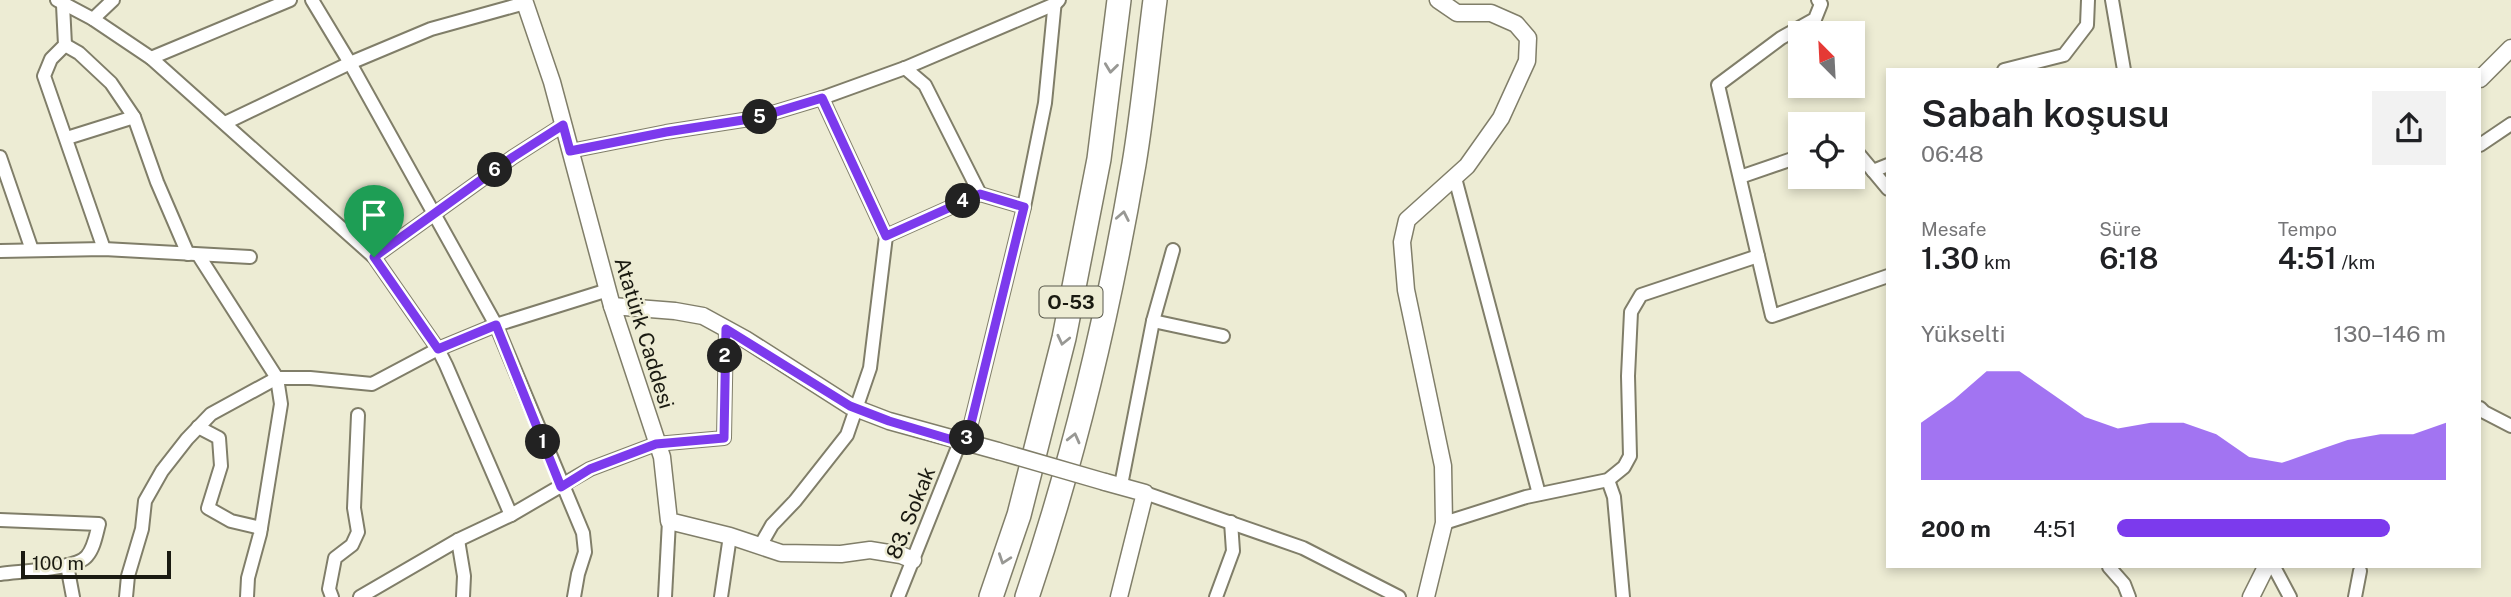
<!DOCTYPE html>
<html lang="tr">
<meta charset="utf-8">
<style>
body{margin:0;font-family:"Public Sans",sans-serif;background:#f2f2f2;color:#202124;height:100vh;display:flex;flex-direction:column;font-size:26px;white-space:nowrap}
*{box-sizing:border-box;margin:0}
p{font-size:23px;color:#757577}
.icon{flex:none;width:38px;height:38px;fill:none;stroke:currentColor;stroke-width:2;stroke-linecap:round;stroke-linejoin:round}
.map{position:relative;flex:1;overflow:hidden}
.drawer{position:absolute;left:1886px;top:68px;width:595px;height:500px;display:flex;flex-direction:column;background:#fff;border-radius:0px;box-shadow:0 4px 10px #0003}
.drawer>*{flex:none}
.needle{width:46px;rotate:336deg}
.buttons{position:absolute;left:1788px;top:21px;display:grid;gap:14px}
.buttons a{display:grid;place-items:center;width:77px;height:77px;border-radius:0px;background:#fff;box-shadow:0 4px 10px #0003;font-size:35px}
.scale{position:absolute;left:21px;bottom:18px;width:150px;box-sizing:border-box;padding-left:7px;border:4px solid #1a1a11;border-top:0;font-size:19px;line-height:24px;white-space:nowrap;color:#1a1a11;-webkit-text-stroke:5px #edecd4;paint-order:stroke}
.pin{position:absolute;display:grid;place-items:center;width:60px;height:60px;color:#fff;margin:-72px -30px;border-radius:50% 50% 50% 0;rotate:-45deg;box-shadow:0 0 7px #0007}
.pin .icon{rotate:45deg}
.km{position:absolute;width:35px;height:35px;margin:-18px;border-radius:50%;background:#222;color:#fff;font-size:19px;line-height:35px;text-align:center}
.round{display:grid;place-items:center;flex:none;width:74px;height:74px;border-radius:0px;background:#f2f2f2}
.headline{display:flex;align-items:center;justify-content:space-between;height:119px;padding:0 35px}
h1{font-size:38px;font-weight:600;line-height:52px}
.figures{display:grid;grid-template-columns:repeat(3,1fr);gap:10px;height:119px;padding:7px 35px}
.figures div{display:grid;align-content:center}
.figures b{font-size:30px;font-weight:600}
.figures small{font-size:19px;font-weight:400}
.figures p{font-size:19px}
.chart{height:196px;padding:14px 35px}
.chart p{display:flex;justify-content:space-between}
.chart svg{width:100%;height:126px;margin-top:7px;fill:#7c3aed;opacity:.7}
ul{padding:0 35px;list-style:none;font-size:23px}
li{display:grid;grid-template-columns:112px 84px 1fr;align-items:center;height:52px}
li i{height:18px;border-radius:9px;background:#7c3aed}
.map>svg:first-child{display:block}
</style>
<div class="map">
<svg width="2511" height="597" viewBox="0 0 2511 597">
<rect width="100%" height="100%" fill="#edecd4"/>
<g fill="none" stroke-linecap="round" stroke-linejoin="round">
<!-- minor casing -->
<g stroke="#807e69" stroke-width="16">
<g id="minor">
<polyline points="57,0 93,19 151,58 374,257 438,349 446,365 511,515"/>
<polyline points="312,0 350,63 496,325 583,533 585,552 578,574 574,597"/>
<polyline points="1818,0 1821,4 1815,19 1781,38 1718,85 1772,316 1888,276"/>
<polyline points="2112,0 2124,70"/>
<polyline points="63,5 65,45 51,59 44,76 104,249"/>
<polyline points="93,19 113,0"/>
<polyline points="65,45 79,53 111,83 134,117 157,182 188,254"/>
<polyline points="151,58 290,0"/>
<polyline points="905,68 925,85 980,194"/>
<polyline points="2004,70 2064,55 2087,25 2088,0"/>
<polyline points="225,123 350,63 431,29 525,3"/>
<polyline points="67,138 134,117"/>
<polyline points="2480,145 2511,124"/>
<polyline points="1853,147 1888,189"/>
<polyline points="570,151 666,132 756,118 822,98 905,68 1055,4 1059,0"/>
<polyline points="0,157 32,250"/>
<polyline points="1873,171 1888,165"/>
<polyline points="1740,177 1801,156"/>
<polyline points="1455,178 1539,494"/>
<polyline points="886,236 980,194 1024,207"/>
<polyline points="0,251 104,249 250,257"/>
<polyline points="199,256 277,378 281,404 260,534 248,578 247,597"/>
<polyline points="374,257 513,157 563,125"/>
<polyline points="1153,321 1223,336"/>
<polyline points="2480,408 2484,412 2511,426"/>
<polyline points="198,427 219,438 221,466 208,508 231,521 261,528"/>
<polyline points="966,444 1024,207 1045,103 1055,0"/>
<polyline points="1608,480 1614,497 1623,597"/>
<polyline points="1121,485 1153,321 1173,250"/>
<polyline points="1145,493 1303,548 1399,597"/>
<path d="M0,520L99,524C96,535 94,548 87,556C76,570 19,571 0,574"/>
<polyline points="1444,523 1526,497 1608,480 1624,467 1630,456 1628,376 1631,312 1641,295 1758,256"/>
<polyline points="458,540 464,576 463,597"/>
<polyline points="760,546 772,525 795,501 847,435 870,368 886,236 822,98"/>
<polyline points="67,565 73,597"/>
<polyline points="2109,567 2124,584 2129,597"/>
<polyline points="2274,567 2290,597"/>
<polyline points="126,597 128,576 142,529 145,501 162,471 187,439 211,414 277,378 310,378 372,384 438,349 496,325 608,290"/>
<polyline points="332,597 329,589 335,558 352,545 358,532 354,508 358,415"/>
<polyline points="360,597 458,540 511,515 590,469 656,444 724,438 726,329"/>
<polyline points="665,597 669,521"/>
<polyline points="721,597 730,536"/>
<polyline points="898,597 960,442"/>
<polyline points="1216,597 1233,551 1231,522"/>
<polyline points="2355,597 2360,571"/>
</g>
</g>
<!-- tertiary casing -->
<g stroke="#807e69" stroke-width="19">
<g id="tertiary">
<polyline points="524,0 552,82 612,306 662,457 669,521 730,536 781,553 841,554 870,550 901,555 913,560"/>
<polyline points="2480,79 2511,48"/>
<polyline points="612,306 675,311 703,316 745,339 850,406 889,421 998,451"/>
<polyline points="1105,482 1145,493 1119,597"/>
<polyline points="1426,597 1444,523 1443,466 1406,290 1402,242 1407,220 1467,166 1501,118 1527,61 1528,38 1516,24 1491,13 1457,13 1438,0"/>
<polyline points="2251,597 2266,567"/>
</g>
</g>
<!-- motorway casing -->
<g stroke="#807e69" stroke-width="26">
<g id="motorway">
<polyline points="991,597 1019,515 1064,338 1099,159 1119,0"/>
<path d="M1027,597C1075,456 1109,310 1134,164C1143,110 1148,54 1155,0"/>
</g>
</g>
<!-- minor -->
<use href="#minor" stroke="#fff" stroke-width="12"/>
<!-- tertiary -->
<use href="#tertiary" stroke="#fff" stroke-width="16"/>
<!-- motorway -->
<use href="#motorway" stroke="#fff" stroke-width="23"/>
<!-- tertiary-bridge casing -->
<g stroke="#807e69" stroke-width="19" stroke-linecap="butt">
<polyline id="tertiary-bridge" points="998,451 1105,482"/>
</g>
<!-- tertiary-bridge -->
<use href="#tertiary-bridge" stroke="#fff" stroke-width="16"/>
</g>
<!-- one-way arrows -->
<defs><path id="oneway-chevron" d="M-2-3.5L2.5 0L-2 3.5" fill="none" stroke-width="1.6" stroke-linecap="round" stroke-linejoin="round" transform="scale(1.75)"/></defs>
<g stroke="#989894">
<use href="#oneway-chevron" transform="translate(1111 68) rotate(97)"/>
<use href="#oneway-chevron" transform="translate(1123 216) rotate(-79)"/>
<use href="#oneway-chevron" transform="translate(1063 340) rotate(103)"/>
<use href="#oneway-chevron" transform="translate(1074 438) rotate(-76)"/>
<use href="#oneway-chevron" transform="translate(1004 559) rotate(109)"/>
</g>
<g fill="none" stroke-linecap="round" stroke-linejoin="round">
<!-- route casing -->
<g stroke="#fff" stroke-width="14">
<polygon id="route" points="822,98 886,236 980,194 1024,207 966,444 889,421 850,406 726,329 724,438 656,444 590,469 561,487 496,325 438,349 374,257 513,157 563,125 570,151 666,132 756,118"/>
</g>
<!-- route -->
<use href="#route" stroke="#7c3aed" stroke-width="9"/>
</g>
<g text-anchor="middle" stroke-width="5" stroke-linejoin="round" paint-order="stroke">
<!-- shield labels -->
<rect fill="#edecd4" stroke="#59594c" stroke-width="2" x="1039.5" y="286.5" width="63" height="31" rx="5"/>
<g font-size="19" font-weight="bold" fill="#1a1a11">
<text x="1071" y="309">O-53</text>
</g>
<!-- street labels -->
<g font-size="21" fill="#1a1a11" stroke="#edecd4">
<text transform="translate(644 333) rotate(73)" y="7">Atatürk Caddesi</text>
<text transform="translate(911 513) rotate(-68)" y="7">83. Sokak</text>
</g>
</g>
</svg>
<div class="buttons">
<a><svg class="needle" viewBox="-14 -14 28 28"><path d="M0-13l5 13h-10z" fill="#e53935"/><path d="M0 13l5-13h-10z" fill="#757577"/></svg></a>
<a><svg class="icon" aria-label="locate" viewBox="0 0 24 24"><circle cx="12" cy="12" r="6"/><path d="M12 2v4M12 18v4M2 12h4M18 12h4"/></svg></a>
</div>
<div class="scale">100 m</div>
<div class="pin" style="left:374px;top:257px;background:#1e9e55"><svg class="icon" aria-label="arrive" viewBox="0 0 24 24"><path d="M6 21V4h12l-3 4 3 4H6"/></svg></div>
<b class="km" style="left:543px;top:442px">1</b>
<b class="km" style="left:725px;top:356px">2</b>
<b class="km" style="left:967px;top:438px">3</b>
<b class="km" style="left:963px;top:201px">4</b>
<b class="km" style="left:760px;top:117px">5</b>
<b class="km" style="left:495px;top:170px">6</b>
<section class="drawer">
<div class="headline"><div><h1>Sabah koşusu</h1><p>06:48</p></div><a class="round"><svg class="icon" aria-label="share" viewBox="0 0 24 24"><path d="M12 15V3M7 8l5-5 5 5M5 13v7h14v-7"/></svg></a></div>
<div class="figures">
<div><p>Mesafe</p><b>1.30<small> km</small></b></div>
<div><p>Süre</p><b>6:18</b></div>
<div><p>Tempo</p><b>4:51<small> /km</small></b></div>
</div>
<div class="chart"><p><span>Yükselti</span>130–146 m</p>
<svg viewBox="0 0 160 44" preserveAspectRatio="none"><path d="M0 44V24L10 16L20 6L30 6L40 14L50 22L60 26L70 24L80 24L90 28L100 36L110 38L120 34L130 30L140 28L150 28L160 24V44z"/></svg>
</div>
<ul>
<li><b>200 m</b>4:51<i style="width:83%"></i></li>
</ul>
</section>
</div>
